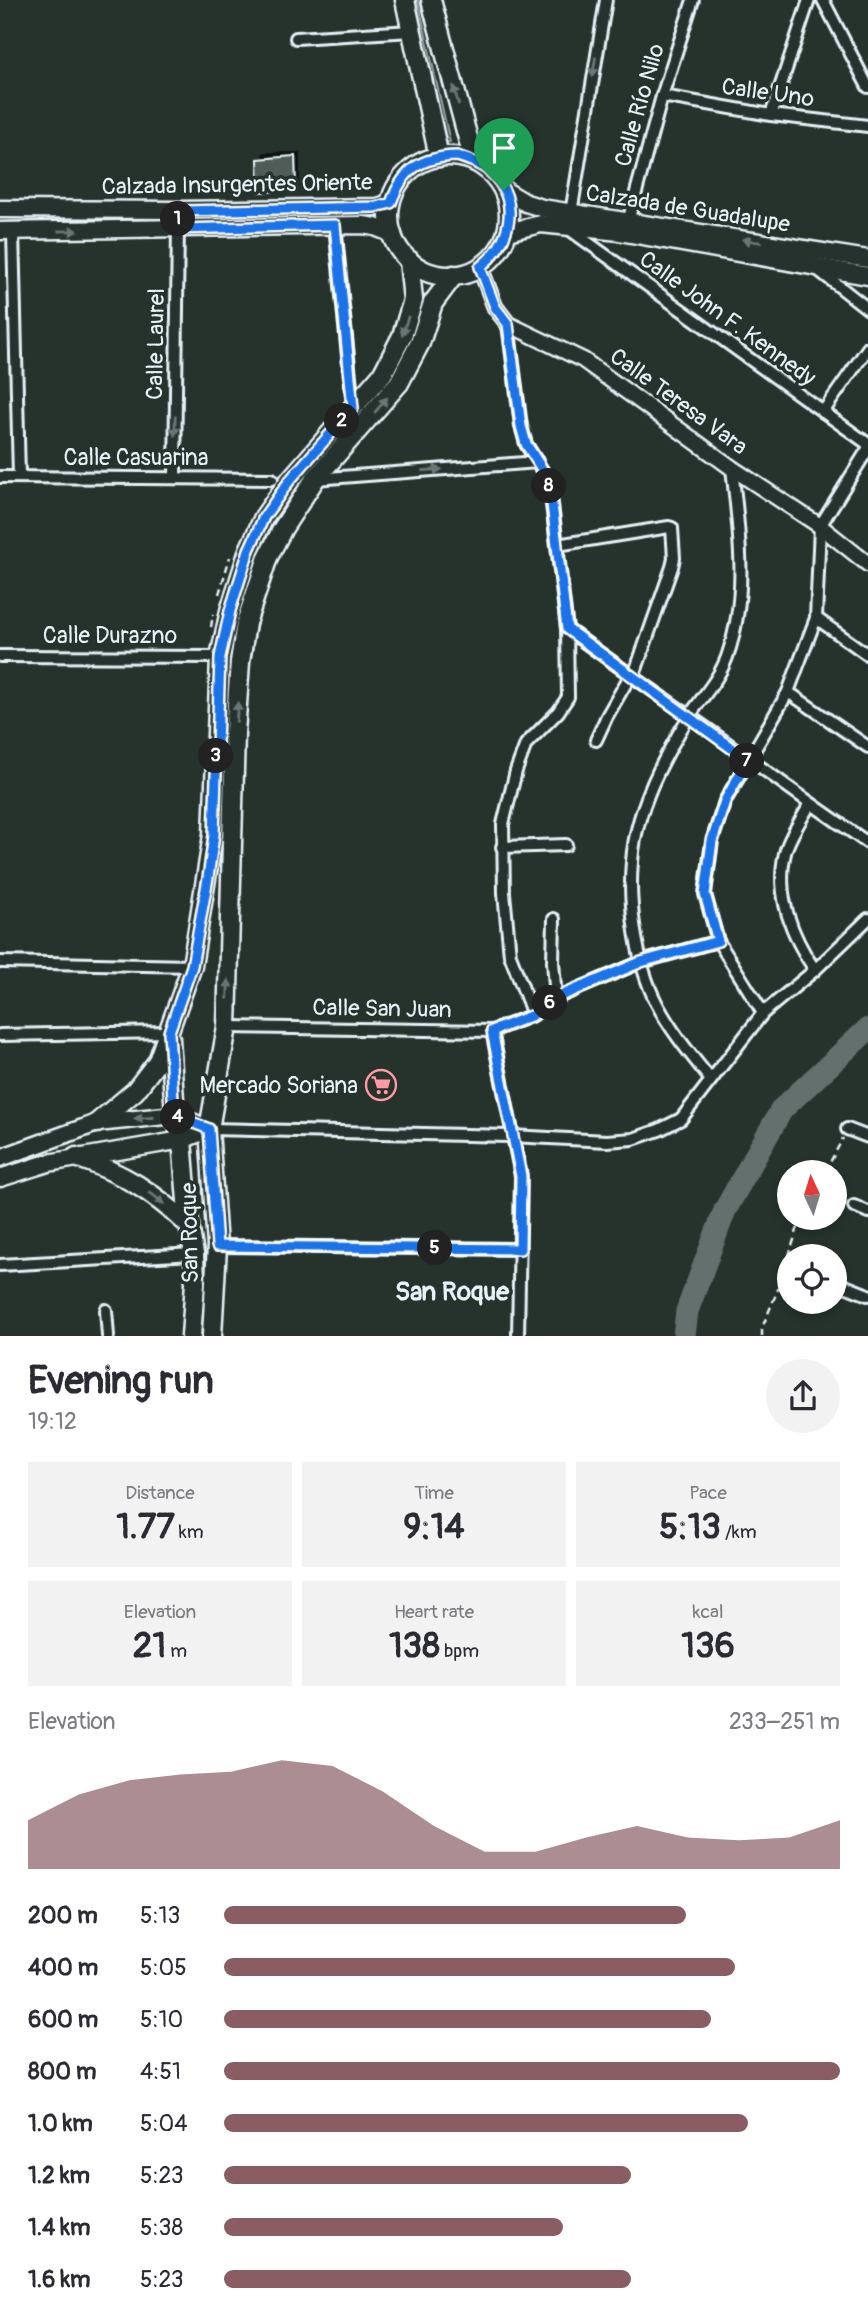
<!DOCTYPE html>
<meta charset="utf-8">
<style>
body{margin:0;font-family:Pangolin,sans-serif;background:#f2f2f3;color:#2b2b33;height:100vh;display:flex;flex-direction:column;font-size:26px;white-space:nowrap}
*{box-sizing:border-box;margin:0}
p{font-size:23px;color:#7c7c81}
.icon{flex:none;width:38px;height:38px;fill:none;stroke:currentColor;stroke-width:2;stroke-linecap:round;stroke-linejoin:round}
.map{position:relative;height:1336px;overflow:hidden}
.side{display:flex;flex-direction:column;background:#fff;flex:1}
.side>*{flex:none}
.needle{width:46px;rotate:356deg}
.fabs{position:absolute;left:777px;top:1160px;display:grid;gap:14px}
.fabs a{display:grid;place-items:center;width:70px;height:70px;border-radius:50%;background:#fff;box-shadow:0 4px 10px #0003;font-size:35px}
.pin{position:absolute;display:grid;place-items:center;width:60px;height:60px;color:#fff;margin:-72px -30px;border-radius:50% 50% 50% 0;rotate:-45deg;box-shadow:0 0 7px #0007}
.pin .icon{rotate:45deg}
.km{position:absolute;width:35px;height:35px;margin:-18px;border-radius:50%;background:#222;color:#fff;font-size:19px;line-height:35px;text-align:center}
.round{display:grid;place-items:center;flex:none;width:74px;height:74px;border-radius:37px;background:#f2f2f3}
.summary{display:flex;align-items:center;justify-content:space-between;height:119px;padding:0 28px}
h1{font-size:38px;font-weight:700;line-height:52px}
.stats{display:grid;grid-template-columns:repeat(3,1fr);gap:10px;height:119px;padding:7px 28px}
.stats div{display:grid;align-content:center;border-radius:0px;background:#f2f2f3;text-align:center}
.stats b{font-size:35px;font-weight:700}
.stats small{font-size:19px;font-weight:400}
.stats p{font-size:19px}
.chart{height:196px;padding:14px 28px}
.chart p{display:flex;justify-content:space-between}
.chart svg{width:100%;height:126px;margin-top:7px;fill:#8a5d65;opacity:.7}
ul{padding:0 28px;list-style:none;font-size:23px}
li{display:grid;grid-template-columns:112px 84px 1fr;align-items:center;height:52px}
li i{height:18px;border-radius:9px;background:#8a5d65}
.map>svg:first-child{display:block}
</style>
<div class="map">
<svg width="868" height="1336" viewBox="0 0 868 1336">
<defs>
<filter id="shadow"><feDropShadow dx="5.5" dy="-5.5" stdDeviation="0" flood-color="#0009"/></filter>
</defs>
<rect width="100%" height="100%" fill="#26332d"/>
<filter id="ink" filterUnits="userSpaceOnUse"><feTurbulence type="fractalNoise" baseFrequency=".0143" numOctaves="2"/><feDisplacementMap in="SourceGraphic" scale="14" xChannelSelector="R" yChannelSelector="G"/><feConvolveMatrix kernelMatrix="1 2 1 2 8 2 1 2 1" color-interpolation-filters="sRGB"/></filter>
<g filter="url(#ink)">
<!-- green -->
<polygon fill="#3e4b47" stroke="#939ea0" stroke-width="2" points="413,0 418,0 450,142 444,143"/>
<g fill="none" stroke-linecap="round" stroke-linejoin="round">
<!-- river -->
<polyline stroke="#636f6d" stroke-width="23" points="684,1336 687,1311 725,1210 782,1109 868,1029"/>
</g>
<!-- building -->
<polygon fill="#505c59" stroke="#e8f1f8" stroke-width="2" filter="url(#shadow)" points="295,156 296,191 259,192 258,159"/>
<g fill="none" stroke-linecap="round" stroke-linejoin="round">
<!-- minor casing -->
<g stroke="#e8f1f8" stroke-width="16">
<g id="minor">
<polyline points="823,0 868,87"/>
<polyline points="296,38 412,31"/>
<polyline points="662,96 771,115 868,126"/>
<polyline points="771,115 809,0"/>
<polyline points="571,213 606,0"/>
<polyline points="628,222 662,96 693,0"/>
<polyline points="335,225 353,407"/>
<polyline points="569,229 868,444"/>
<polyline points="13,231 19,477"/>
<polyline points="817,269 868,309"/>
<polyline points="508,324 521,426 526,444 546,477 551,496 567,629 568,697 558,712 526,744 516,771 503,824 504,893 510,955 533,1015"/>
<polyline points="823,412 868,348"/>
<polyline points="0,477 272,479"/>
<polyline points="175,478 178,224"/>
<polyline points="315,479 538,462"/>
<polyline points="557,545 669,527 672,528 674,558 672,567 633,678"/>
<polyline points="816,618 868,655"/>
<path d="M567,629C607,659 648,687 689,716C749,758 807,802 868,843"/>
<polyline points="0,656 220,657"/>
<polyline points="788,692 868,747"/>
<polyline points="596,740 607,716 630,676"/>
<path d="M810,804C802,819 789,836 785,853C775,894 792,937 815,970"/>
<polyline points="502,847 566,845"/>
<polyline points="554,919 553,962 556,998"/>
<polyline points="0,962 192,966"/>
<polyline points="763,1013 718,941 705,894 712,841 725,801 788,692 816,618 820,526 868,449"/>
<polyline points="227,1027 492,1031 533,1015 556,998 641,962 718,941"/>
<polyline points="492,1031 521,1176 518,1336"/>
<polyline points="0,1035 169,1032"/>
<path d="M711,1080C691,1055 670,1030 656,1002C637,965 628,903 632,862C634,830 645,799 659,770C668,752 679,732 690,715C703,696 719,679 727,657C749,594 739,532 732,468"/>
<polyline points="209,1129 511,1136 607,1141 633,1139 659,1130 681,1119 763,1013 815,970 868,919"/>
<polyline points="847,1129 868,1137"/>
<polyline points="854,1206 868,1212"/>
<polyline points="217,1246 520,1249"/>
<polyline points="0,1265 194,1254"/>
<polyline points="835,1282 868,1295"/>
<polyline points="106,1310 108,1336"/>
</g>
</g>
<!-- tertiary casing -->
<g stroke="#e8f1f8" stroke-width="19">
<polyline id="tertiary" points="480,267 495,307 508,324 583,360 732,468 820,526 868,564"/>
</g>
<!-- secondary casing -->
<g stroke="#e8f1f8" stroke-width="21">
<g id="secondary">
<polyline points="504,190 526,203 542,208 868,259"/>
<polyline points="0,209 179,210 377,207 391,203"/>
<polyline points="0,231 363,225 375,227 393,234"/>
<polyline points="507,232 541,224 620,232 868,276"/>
<polyline points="0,1158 97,1123 175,1115 209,1129"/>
<polyline points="0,1178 48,1163 182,1140 209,1129"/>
</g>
</g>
<!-- primary casing -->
<g stroke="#e8f1f8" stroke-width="23">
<g id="primary">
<polyline points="405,0 439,157"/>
<polyline points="431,0 474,161"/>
<circle cx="449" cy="216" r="60"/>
<polyline points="170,1039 175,1115 182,1140 189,1225 194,1254 195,1283 191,1336"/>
<polyline points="97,1123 135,1091 158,1061 192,966 213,835 220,657 230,611 249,550 264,517 290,480 383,373 402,336 413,300 409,260"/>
<path d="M76,1157C125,1174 151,1191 189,1225"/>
<polyline points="212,1336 217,1246 209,1129 227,1027 235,733 240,662 246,623 268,557 283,528 315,479 399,383 420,343 433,303 454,275"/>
</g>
</g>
<!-- path -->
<g stroke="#e8f1f8" stroke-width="2.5" stroke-dasharray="7 5" stroke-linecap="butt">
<polyline points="219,594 230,557"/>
<polyline points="211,627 213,614"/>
<polyline points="825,1172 843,1138"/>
<polyline points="762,1336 762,1328 781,1282 797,1230 803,1218"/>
</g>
<!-- minor -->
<use href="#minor" stroke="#26332d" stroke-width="10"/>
<!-- tertiary -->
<use href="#tertiary" stroke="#26332d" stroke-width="14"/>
<!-- secondary -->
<use href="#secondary" stroke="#26332d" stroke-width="16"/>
<!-- primary -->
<use href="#primary" stroke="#26332d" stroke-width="18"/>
</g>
<!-- one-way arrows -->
<defs><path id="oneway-solid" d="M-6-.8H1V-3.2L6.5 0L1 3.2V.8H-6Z" transform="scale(1.75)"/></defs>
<g fill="#6a7674">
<use href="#oneway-solid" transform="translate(594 67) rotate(99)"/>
<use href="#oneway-solid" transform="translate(456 95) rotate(-105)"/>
<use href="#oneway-solid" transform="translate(68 231) rotate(-1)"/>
<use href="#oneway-solid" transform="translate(752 241) rotate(-171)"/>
<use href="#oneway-solid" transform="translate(405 326) rotate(109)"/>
<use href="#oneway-solid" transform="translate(381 405) rotate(-50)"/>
<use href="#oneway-solid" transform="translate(175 426) rotate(91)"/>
<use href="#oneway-solid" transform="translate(432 470) rotate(-4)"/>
<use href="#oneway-solid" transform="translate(237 712) rotate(-86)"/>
<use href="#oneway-solid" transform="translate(228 989) rotate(-88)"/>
<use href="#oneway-solid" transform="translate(144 1118) rotate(176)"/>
<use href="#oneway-solid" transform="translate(157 1198) rotate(38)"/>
</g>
</g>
<g fill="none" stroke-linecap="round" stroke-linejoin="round" filter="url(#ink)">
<!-- route casing -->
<g stroke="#fff" stroke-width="14">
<path id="route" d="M457,156C469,160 482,164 491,173C522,202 510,244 480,267L495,307L508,324L521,426L526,444L547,477L551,496L567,629L748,760L725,801L712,841L705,894L718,941L641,962L556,998L533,1015L492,1031L521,1176L520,1249L217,1246L209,1129L174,1115L169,1032L192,966L208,878L214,835L220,657L230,611L249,550L264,517L290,480L353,408L335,225L178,229L179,211L376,207L391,203C403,169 421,157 457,156Z"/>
</g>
<!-- route -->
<use href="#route" stroke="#1a73e8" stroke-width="9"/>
</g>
<!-- icons -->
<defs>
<g id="supermarket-ring" transform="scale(1.575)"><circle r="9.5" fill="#26332d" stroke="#ff9aa2" stroke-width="1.5"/><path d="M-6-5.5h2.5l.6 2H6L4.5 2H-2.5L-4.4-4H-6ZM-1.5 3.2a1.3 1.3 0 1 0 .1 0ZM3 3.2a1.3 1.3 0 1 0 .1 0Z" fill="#ff9aa2"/></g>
</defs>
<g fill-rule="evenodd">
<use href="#supermarket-ring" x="381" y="1085"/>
</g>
<g text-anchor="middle" stroke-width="7" stroke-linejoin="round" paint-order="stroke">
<!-- street labels -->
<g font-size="23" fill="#e8f1f8" stroke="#26332d">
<text transform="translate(768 92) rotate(8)" y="8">Calle Uno</text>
<text transform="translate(639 105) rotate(-74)" y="8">Calle Río Nilo</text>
<text transform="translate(237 184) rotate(-1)" y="8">Calzada Insurgentes Oriente</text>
<text transform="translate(688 208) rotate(9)" y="8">Calzada de Guadalupe</text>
<text transform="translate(728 318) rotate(36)" y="8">Calle John F. Kennedy</text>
<text transform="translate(155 344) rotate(-89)" y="8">Calle Laurel</text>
<text transform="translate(679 401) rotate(36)" y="8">Calle Teresa Vara</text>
<text x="136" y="465">Calle Casuarina</text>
<text x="110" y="643">Calle Durazno</text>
<text transform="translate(382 1008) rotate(1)" y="8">Calle San Juan</text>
<text transform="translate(189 1233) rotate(-91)" y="8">San Roque</text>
</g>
<!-- poi labels -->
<g font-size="23" fill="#e8f1f8" stroke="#26332d" text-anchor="end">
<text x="358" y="1093">Mercado Soriana</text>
</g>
<!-- quarter labels -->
<g font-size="26" font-weight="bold" fill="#e8f1f8" stroke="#26332d">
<text x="452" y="1300">San Roque</text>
</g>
</g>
</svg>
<div class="fabs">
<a><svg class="needle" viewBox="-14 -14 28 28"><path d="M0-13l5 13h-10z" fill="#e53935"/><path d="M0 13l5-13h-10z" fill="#7c7c81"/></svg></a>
<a><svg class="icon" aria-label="locate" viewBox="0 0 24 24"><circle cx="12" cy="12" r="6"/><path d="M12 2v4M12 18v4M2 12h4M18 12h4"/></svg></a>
</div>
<div class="pin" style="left:504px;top:190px;background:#1e9e55"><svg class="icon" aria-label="arrive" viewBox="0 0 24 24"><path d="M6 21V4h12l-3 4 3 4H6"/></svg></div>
<b class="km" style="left:178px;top:219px">1</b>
<b class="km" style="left:342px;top:421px">2</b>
<b class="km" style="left:216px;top:756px">3</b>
<b class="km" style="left:178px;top:1117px">4</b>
<b class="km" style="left:435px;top:1248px">5</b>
<b class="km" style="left:550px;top:1003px">6</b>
<b class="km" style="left:747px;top:761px">7</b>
<b class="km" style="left:549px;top:486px">8</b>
</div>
<section class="side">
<div class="summary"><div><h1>Evening run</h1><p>19:12</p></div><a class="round"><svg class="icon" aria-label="share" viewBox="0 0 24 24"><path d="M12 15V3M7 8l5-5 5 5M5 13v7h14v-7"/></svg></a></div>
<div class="stats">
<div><p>Distance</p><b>1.77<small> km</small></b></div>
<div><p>Time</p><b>9:14</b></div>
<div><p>Pace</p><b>5:13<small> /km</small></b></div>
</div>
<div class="stats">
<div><p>Elevation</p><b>21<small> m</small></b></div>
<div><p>Heart rate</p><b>138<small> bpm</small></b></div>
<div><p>kcal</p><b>136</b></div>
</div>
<div class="chart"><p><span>Elevation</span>233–251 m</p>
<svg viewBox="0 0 160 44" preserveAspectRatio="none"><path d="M0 44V27L10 18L20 13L30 11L40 10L50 6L60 8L70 17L80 29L90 38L100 38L110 33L120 29L130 33L140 34L150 33L160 27V44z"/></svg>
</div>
<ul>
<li><b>200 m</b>5:13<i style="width:75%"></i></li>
<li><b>400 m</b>5:05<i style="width:83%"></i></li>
<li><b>600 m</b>5:10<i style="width:79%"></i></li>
<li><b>800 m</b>4:51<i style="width:100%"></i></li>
<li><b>1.0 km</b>5:04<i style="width:85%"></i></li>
<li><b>1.2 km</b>5:23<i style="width:66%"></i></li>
<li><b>1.4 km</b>5:38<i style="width:55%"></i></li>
<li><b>1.6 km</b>5:23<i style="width:66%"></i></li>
</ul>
</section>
